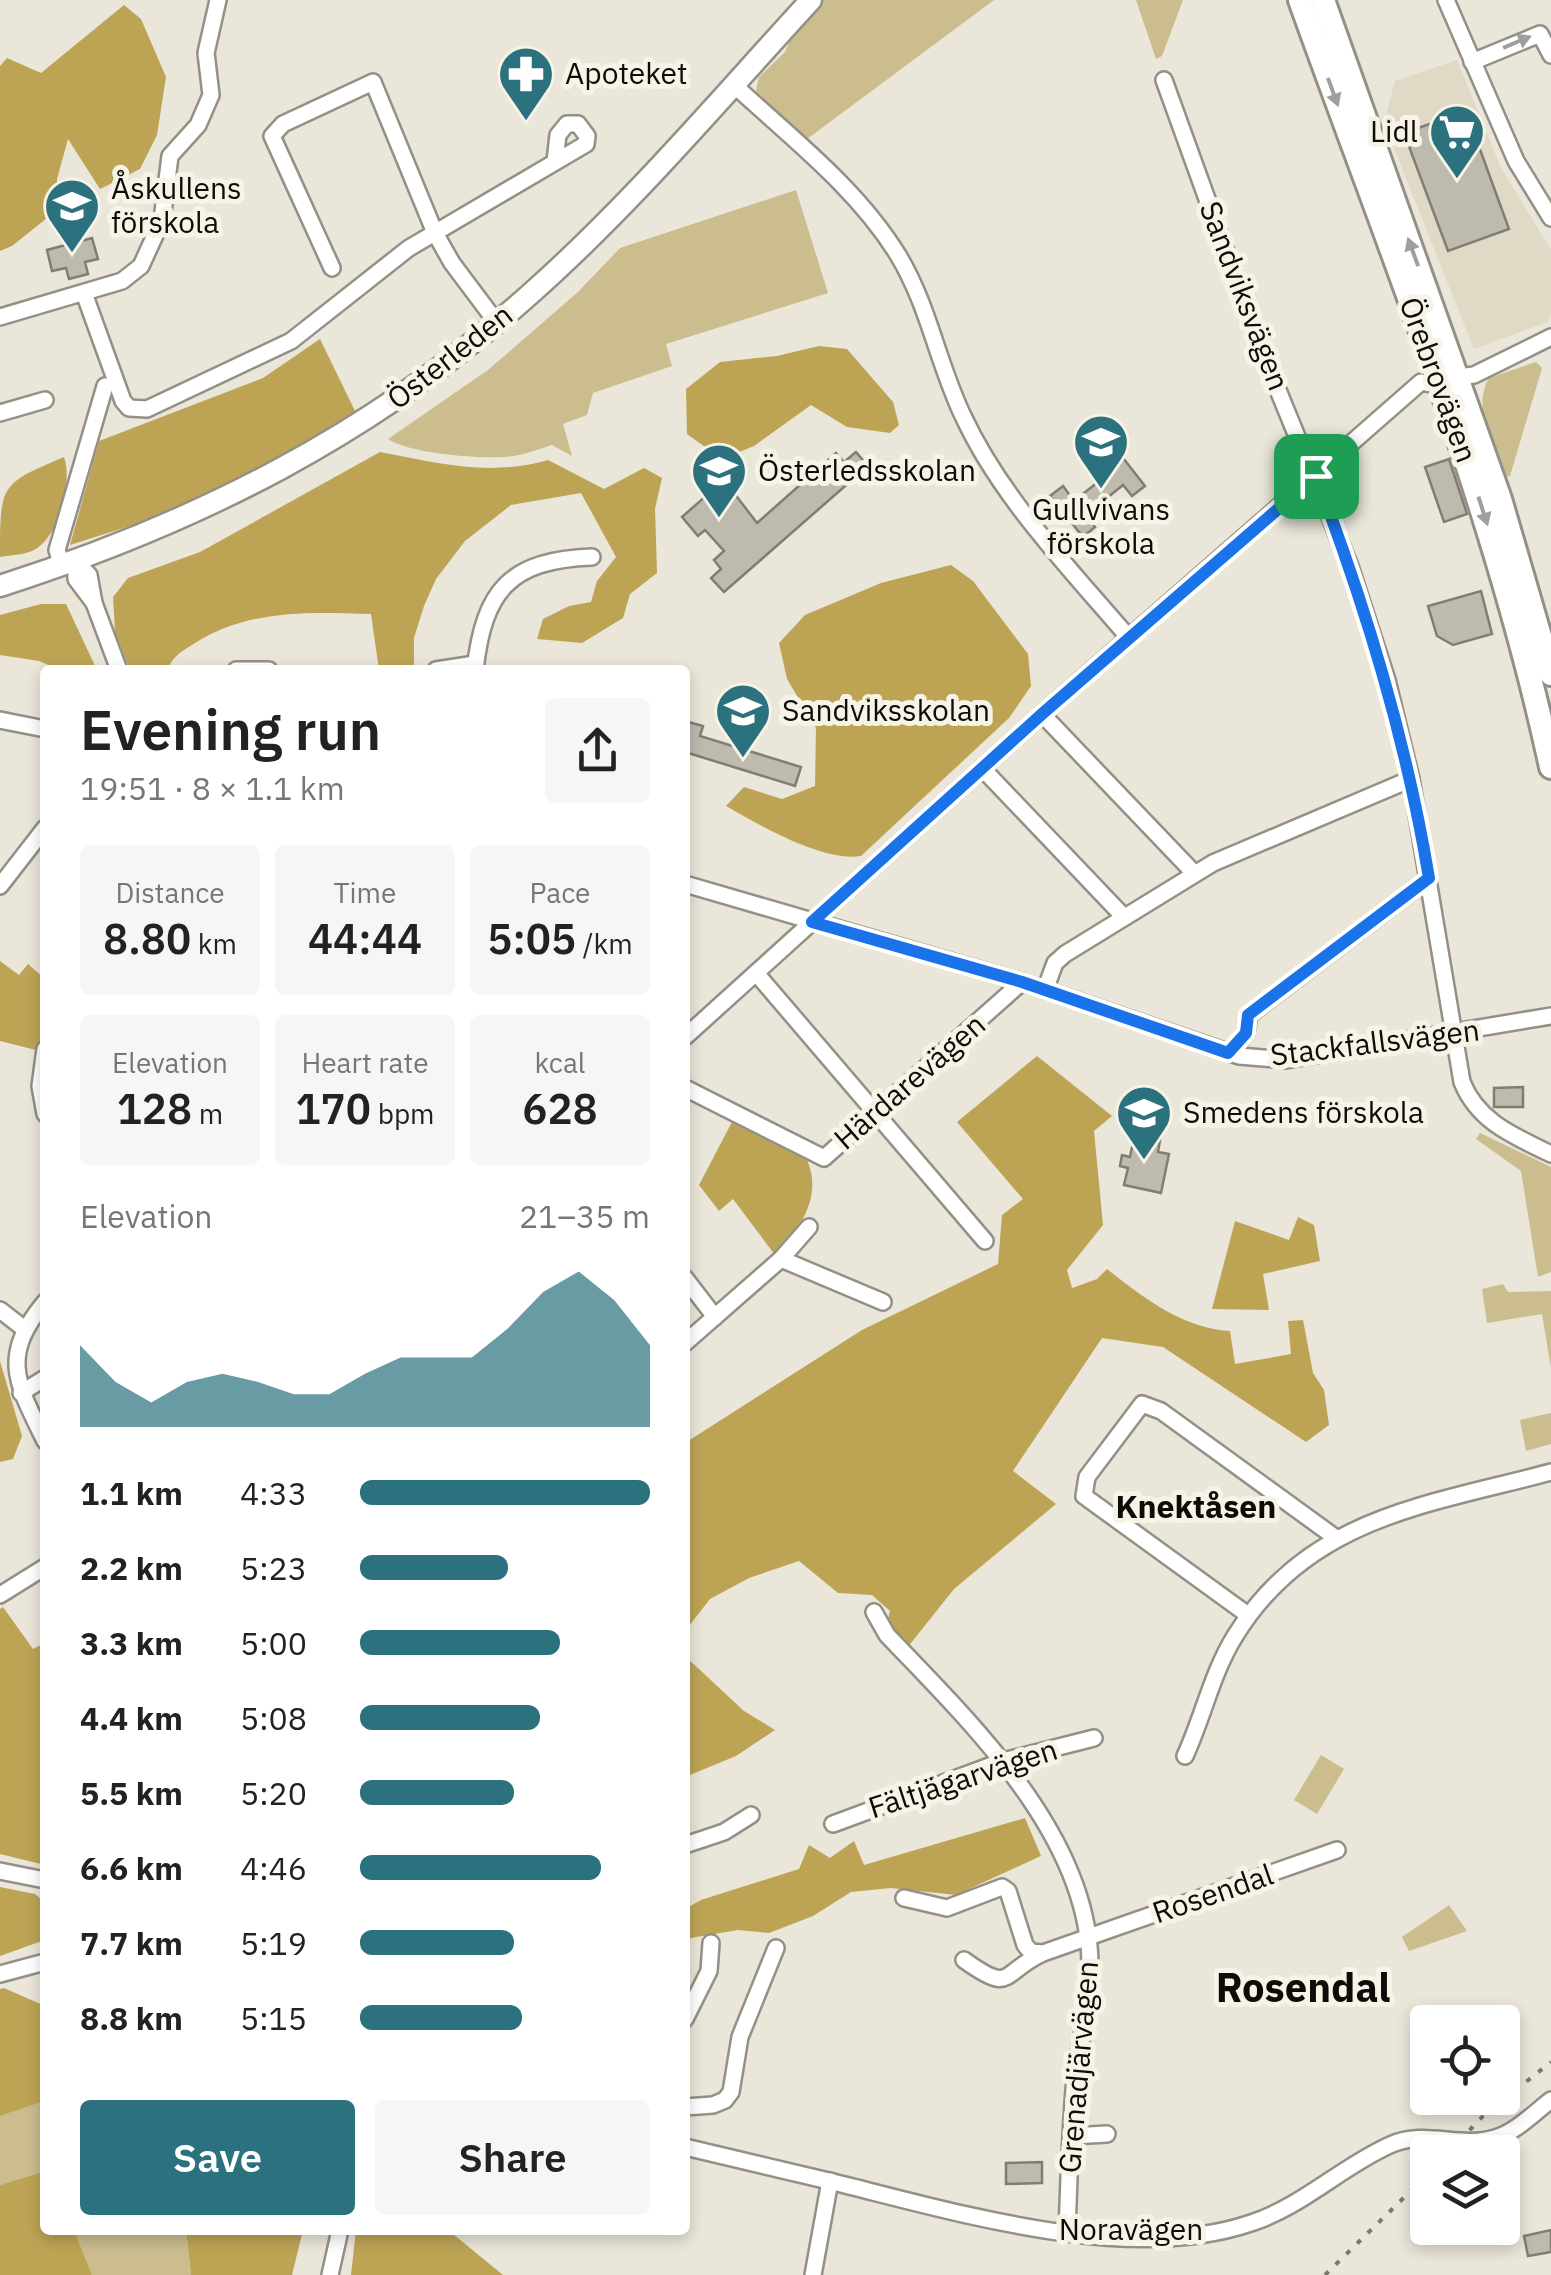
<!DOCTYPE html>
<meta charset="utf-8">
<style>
body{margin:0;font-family:"IBM Plex Sans",sans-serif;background:#f6f6f6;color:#222;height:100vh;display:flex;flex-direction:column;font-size:38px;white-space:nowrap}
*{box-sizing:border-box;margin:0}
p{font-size:32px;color:#767676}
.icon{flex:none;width:55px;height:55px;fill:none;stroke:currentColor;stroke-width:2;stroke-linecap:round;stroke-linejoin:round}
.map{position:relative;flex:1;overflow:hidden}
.drawer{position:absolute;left:40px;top:665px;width:650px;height:1570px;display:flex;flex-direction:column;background:#fff;border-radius:10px;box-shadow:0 5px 15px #0003}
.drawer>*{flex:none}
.controls{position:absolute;left:1410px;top:2005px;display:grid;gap:20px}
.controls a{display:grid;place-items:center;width:110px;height:110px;border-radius:10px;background:#fff;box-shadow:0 5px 15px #0003;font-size:50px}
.pin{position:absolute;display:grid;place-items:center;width:85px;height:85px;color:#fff;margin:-42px;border-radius:20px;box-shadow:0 5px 15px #0006}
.round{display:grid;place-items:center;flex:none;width:105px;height:105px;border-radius:10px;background:#f6f6f6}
.overview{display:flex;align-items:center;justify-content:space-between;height:170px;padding:0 40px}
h1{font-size:55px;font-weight:600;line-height:75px}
.metrics{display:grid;grid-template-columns:repeat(3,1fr);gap:15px;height:170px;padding:10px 40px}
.metrics div{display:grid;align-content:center;border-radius:10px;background:#f6f6f6;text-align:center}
.metrics b{font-size:42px;font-weight:600}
.metrics small{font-size:28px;font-weight:400}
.metrics p{font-size:28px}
.chart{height:280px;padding:20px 40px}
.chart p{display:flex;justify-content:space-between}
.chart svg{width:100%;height:180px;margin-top:10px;fill:#2b717e;opacity:.7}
.primary-button{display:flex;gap:20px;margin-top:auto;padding:20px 40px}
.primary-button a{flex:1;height:115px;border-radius:10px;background:#2b717e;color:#fff;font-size:40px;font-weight:600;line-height:115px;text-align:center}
.primary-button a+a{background:#f6f6f6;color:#222}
ul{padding:0 40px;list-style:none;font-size:32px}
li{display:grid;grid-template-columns:160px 120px 1fr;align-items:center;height:75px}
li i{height:25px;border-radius:12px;background:#2b717e}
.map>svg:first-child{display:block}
</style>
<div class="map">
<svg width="1551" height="2275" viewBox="0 0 1551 2275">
<rect width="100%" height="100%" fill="#eae6d9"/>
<!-- built -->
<polygon fill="#dfd9c5" points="1457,60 1501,168 1551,250 1551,313 1547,322 1474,349 1384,123 1395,81"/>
<!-- green -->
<g fill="#cbbd8e">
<polygon points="822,0 994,0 803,142 761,103 756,90 759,77 785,52 794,31"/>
<polygon points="1136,0 1183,0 1162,56 1156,59"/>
<path d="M796,190L828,293L666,344L672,366L593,393L587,415L563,424L572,456L552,445C539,449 526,454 514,456C486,460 410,454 388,439L488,370L578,292L620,248Z"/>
<path d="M1536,362L1542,368L1510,476L1506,477C1495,446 1471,409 1489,378Z"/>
<polygon points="1480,1133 1551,1167 1551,1272 1538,1277 1521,1171 1476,1139"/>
<polygon points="1503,1284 1508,1292 1551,1291 1551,1368 1542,1314 1487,1323 1482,1289"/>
<polygon points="1551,1413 1551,1444 1526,1451 1520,1420"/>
<polygon points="1321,1755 1344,1769 1317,1814 1294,1800"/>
<polygon points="1449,1905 1467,1931 1409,1951 1402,1937"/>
<polygon points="45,2101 45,2171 0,2185 0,2116"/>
<polygon points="74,2230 186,2230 191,2275 92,2275"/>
</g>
<!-- forest -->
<g fill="#bda455">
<polygon points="124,5 141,19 166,77 157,135 140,169 100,189 68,139 57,179 57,210 12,246 0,251 0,66 7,58 41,73"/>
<polygon points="320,339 355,411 262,470 158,517 70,545 99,441 263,378"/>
<polygon points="819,346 847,349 893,402 899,425 890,433 847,427 811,405 754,446 722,459 687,434 686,389 720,362 777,356"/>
<path d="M380,452C438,463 490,477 548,460L604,489L644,468L662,478L655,509L657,573L630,594L623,618L582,643L537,639L543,619L569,606L591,602L597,581L616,557L581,493L511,505L465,541L436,579L424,606L414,638V667L379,670L371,614C309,612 250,609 195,643C182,651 173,656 167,670H130L115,632L113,597L128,578L200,552Z"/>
<path d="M64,457C73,482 59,539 32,551C23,555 10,555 0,557C0,484 0,484 64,457Z"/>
<path d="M951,565L973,581L1028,654L1031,686L1009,718L861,856C822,862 761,826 726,806L744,787L782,799L815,786L816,728L787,679L779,643L805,615L881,583Z"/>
<polygon points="41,604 66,604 97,670 60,670 39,661 0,655 0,615"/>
<polygon points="0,961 19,975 28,964 45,979 45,1032 36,1050 0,1041"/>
<path d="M1037,1056L1112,1116L1094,1131L1103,1225L1067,1270L1072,1288L1097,1279L1107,1269C1144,1298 1182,1328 1230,1331L1235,1364L1291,1354L1288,1321L1303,1320L1313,1373L1324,1390L1329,1425L1306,1442L1163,1347L1102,1338L1013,1471L1056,1504L954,1589L907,1648L886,1627L890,1611L872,1595L838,1593L799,1561L749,1578L710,1599L685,1631V1443L862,1330L998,1264L1002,1215L1023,1199L957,1122Z"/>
<path d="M732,1122L807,1160C823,1196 800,1230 775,1255L733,1199L719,1211L699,1185Z"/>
<polygon points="1298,1217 1314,1225 1320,1261 1263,1274 1269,1310 1212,1309 1235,1221 1289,1240"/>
<polygon points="0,1361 22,1436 13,1459 0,1462"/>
<polygon points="3,1607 33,1649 45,1643 45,1865 0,1854 0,1609"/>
<polygon points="685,1656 744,1711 775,1730 736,1756 685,1777"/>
<polygon points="1025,1818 1041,1856 956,1895 891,1888 851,1892 813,1916 769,1933 738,1930 685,1939 685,1909 701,1900 799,1869 809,1845 830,1858 854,1841 864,1865"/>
<polygon points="0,1887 35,1894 45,1902 42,1941 0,1956"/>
<polygon points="4,1988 45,2006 45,2101 0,2116 0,1989"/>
<polygon points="45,2171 45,2230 74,2230 92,2275 0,2275 0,2185"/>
<polygon points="186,2230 303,2230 292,2275 191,2275"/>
<polygon points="356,2230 448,2230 503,2275 351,2275"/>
</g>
<!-- building -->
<g fill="#bebaae" stroke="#817d72" stroke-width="2.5">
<polygon points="1466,111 1509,229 1448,251 1404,133"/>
<polygon points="92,238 98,259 85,262 88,274 69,279 66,268 52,271 47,250"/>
<polygon points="1116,449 1145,486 1132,496 1123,485 1086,515 1095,527 1083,537 1050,496 1063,486 1074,501 1112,471 1103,459"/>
<polygon points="856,452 868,466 724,592 711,578 721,569 714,560 724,551 705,530 698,536 682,517 724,480 757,523 836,453 844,462"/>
<polygon points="1449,459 1467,514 1444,522 1425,467"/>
<polygon points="1481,591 1492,634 1453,645 1437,636 1428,606"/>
<polygon points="685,721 703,726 700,736 801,767 795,786 685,752"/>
<polygon points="1523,1087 1523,1107 1494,1107 1494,1088"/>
<polygon points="1142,1130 1161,1134 1158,1152 1169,1154 1161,1193 1124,1185 1128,1168 1120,1166 1122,1155 1130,1157 1132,1147 1138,1148"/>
<polygon points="1042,2162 1042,2183 1006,2184 1006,2163"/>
<polygon points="1551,2230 1551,2252 1528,2256 1524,2236"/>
</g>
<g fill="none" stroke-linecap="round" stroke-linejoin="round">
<!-- minor casing -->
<g stroke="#949085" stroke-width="20">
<g id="minor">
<polyline points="1446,0 1516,161 1551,218"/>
<polyline points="1472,62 1540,34 1551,55"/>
<path d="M1164,80L1262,351L1350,566L1387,680L1411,779L1462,1082C1478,1122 1514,1136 1551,1154"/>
<path d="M733,84C790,137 857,188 898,255C929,306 938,365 964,418C1002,499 1071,570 1129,638"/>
<polyline points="332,268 272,136 283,124 373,82 435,233 452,263 497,323"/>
<polyline points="84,293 123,401 129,408 147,409 291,341 409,248 586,144 587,136 578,124 567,124 558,135 555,161"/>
<polyline points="0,317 122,281 141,266 162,220 170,156 198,125 211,95 206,53 218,0"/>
<polyline points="1458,377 1474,375 1551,337"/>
<polyline points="0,413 45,400"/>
<polyline points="76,561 89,575 94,603 119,670"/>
<polyline points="76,561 76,579 94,603"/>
<polyline points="62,566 57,550 105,386"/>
<polyline points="236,670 269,670"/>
<polyline points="436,670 475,664"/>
<path d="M475,670C484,590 510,560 592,557"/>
<polyline points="1042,714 1194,873"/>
<polyline points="0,720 45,729"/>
<polyline points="982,768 1124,917"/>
<polyline points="685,884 1022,982 1239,1056 1286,1060 1551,1016"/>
<polyline points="0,886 45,828"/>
<polyline points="756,973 985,1241"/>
<polyline points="1045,990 1055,963 1065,954 1213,863 1411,779"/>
<polyline points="685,1037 1042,714 1421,382 1440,386"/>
<polyline points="45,1049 40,1086 45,1114"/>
<polyline points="1229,1053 1246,1033 1249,1015 1429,878"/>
<polyline points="685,1088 824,1158 1022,982"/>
<polyline points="781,1259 883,1302"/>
<polyline points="685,1278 715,1317"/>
<path d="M45,1302C0,1356 16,1382 45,1441"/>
<polyline points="0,1310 22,1327"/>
<polyline points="685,1343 781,1259 809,1227"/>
<polyline points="21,1393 45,1378"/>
<polyline points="0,1595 45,1567"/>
<path d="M874,1612L887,1635C970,1722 1090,1836 1090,1966C1090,2004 1080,2041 1075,2079C1070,2130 1069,2181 1067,2232"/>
<polyline points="1248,1615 1084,1496 1087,1477 1142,1404 1161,1411 1336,1538"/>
<path d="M1185,1756C1203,1717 1212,1673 1235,1636C1308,1517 1428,1505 1551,1472"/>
<polyline points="833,1824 1003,1761 1094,1738"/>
<polyline points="685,1845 724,1832 751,1815"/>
<polyline points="0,1871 45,1880"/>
<polyline points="904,1898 947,1908 1002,1887 1008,1891 1025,1945 1031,1952 1043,1953"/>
<path d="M964,1960C1013,1995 1000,1973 1043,1953L1337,1850"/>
<polyline points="0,1974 45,1962"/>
<polyline points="685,2019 709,1971 711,1943"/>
<polyline points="685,2107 713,2105 725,2100 731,2092 740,2037 776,1948"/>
<polyline points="1071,2136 1107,2134"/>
<path d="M685,2147C734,2159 784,2170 833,2182C955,2212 1128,2265 1251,2223C1303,2206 1341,2167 1390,2145C1426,2129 1460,2149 1495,2138C1516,2132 1534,2113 1551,2100"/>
<polyline points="330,2275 340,2230"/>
<polyline points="813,2275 830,2181"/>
</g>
</g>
<!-- major casing -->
<g stroke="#949085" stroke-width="25">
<path id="major" d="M0,586C199,522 371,435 528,296C630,206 719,100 811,0"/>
</g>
<!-- highway casing -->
<g stroke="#949085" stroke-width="28">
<g id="highway">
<path d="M1300,0C1391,254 1494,503 1551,767"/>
<polyline points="1323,0 1500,499 1551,674"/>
</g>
</g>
<!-- minor -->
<use href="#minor" stroke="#fff" stroke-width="15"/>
<!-- major -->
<use href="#major" stroke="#fff" stroke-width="20"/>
<!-- highway -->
<use href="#highway" stroke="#fff" stroke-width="22"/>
<!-- rail -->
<g stroke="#7b7870" stroke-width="4" stroke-dasharray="5 10" stroke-linecap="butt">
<polyline points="1449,2152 1482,2117 1551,2062"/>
<polyline points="1325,2275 1428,2174"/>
</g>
</g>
<!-- one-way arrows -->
<defs><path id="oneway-solid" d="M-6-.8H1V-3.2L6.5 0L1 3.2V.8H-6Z" transform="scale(2.5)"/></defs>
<g fill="#9e9e9c">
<use href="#oneway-solid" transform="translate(1517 42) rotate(-23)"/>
<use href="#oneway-solid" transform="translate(1333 92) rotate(70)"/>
<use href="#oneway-solid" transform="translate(1413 252) rotate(-110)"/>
<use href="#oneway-solid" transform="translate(1483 511) rotate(72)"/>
</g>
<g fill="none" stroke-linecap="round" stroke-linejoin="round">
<!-- route casing -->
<g stroke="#fff" stroke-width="20">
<path id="route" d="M1316,476C1366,608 1406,739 1429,878L1248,1015L1246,1033L1228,1053L1022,982L812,922L1042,714Z"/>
</g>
<!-- route -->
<use href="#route" stroke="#1a73e8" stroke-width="12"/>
</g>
<!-- icons -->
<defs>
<g id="pharmacy-pin" transform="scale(2.875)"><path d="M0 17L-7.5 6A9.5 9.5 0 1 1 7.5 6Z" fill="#2b717e" stroke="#f7f3e6"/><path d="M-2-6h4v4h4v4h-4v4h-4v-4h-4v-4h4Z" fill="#fff"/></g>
<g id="supermarket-pin" transform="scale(2.875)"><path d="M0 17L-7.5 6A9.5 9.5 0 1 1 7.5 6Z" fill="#2b717e" stroke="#f7f3e6"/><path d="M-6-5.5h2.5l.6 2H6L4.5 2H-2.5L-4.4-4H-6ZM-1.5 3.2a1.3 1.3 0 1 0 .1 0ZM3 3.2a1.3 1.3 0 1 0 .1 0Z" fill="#fff"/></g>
<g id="school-pin" transform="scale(2.875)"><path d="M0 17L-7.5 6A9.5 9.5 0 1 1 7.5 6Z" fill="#2b717e" stroke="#f7f3e6"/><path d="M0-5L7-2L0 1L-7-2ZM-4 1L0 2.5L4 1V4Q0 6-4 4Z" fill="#fff"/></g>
</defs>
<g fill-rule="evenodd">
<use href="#pharmacy-pin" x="526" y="74"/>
<use href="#supermarket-pin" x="1457" y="132"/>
<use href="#school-pin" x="72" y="206"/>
<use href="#school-pin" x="1101" y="442"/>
<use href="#school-pin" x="719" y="471"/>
<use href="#school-pin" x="743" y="711"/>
<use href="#school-pin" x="1144" y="1113"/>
</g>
<g text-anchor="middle" stroke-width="10" stroke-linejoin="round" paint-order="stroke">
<!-- poi labels -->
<g font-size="30" fill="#0d0c08" stroke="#f7f3e6" text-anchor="start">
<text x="565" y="84">Apoteket</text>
<text x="1418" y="142" text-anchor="end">Lidl</text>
<text x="111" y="199">Åskullens<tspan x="111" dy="34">förskola</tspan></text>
<text x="758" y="481">Österledsskolan</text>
<text x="1101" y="520" text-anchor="middle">Gullvivans<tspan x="1101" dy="34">förskola</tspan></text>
<text x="782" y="721">Sandviksskolan</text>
<text x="1183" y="1123">Smedens förskola</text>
</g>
<!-- street labels -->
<g font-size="30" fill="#0d0c08" stroke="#f7f3e6">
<text transform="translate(1244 296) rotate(69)" y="10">Sandviksvägen</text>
<text transform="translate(450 357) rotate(-38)" y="10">Österleden</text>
<text transform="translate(1438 380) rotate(70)" y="10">Örebrovägen</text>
<text transform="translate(1375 1043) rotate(-7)" y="10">Stackfallsvägen</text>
<text transform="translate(910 1082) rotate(-41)" y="10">Härdarevägen</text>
<text transform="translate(963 1779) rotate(-18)" y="10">Fältjägarvägen</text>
<text transform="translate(1213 1894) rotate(-19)" y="10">Rosendal</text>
<text transform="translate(1079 2067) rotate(-85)" y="10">Grenadjärvägen</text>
<text x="1131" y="2240">Noravägen</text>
</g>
<!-- neighbourhood labels -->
<g font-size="32" font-weight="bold" fill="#0d0c08" stroke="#f7f3e6">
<text x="1196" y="1518">Knektåsen</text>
</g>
<!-- district labels -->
<g font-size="40" font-weight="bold" fill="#0d0c08" stroke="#f7f3e6">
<text x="1303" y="2002">Rosendal</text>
</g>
</g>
</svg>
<div class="controls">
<a><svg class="icon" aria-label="locate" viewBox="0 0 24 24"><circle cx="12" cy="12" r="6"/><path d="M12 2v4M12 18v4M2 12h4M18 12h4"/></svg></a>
<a><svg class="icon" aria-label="layers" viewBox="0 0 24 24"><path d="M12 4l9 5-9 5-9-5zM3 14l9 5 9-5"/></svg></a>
</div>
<div class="pin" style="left:1316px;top:476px;background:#1e9e55"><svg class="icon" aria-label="arrive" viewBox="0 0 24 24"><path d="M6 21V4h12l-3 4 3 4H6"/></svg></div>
<section class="drawer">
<div class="overview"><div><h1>Evening run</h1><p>19:51 · 8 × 1.1 km</p></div><a class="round"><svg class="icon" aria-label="share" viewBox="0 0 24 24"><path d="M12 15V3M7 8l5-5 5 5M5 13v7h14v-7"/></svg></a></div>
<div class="metrics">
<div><p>Distance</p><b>8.80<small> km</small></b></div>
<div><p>Time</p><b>44:44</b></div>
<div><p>Pace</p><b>5:05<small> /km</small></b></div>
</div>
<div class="metrics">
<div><p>Elevation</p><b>128<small> m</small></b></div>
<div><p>Heart rate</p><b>170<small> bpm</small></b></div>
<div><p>kcal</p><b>628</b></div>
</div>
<div class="chart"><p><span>Elevation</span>21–35 m</p>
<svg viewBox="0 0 160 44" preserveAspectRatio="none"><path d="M0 44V24L10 33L20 38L30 33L40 31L50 33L60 36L70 36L80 31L90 27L100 27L110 27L120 20L130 11L140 6L150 13L160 24V44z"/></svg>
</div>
<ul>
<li><b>1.1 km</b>4:33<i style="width:100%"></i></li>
<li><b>2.2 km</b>5:23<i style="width:51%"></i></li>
<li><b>3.3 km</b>5:00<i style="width:69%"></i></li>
<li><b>4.4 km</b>5:08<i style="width:62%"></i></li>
<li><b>5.5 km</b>5:20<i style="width:53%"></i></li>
<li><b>6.6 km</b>4:46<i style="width:83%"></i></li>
<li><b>7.7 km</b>5:19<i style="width:53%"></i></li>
<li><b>8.8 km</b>5:15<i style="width:56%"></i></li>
</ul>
<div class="primary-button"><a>Save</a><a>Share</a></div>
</section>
</div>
